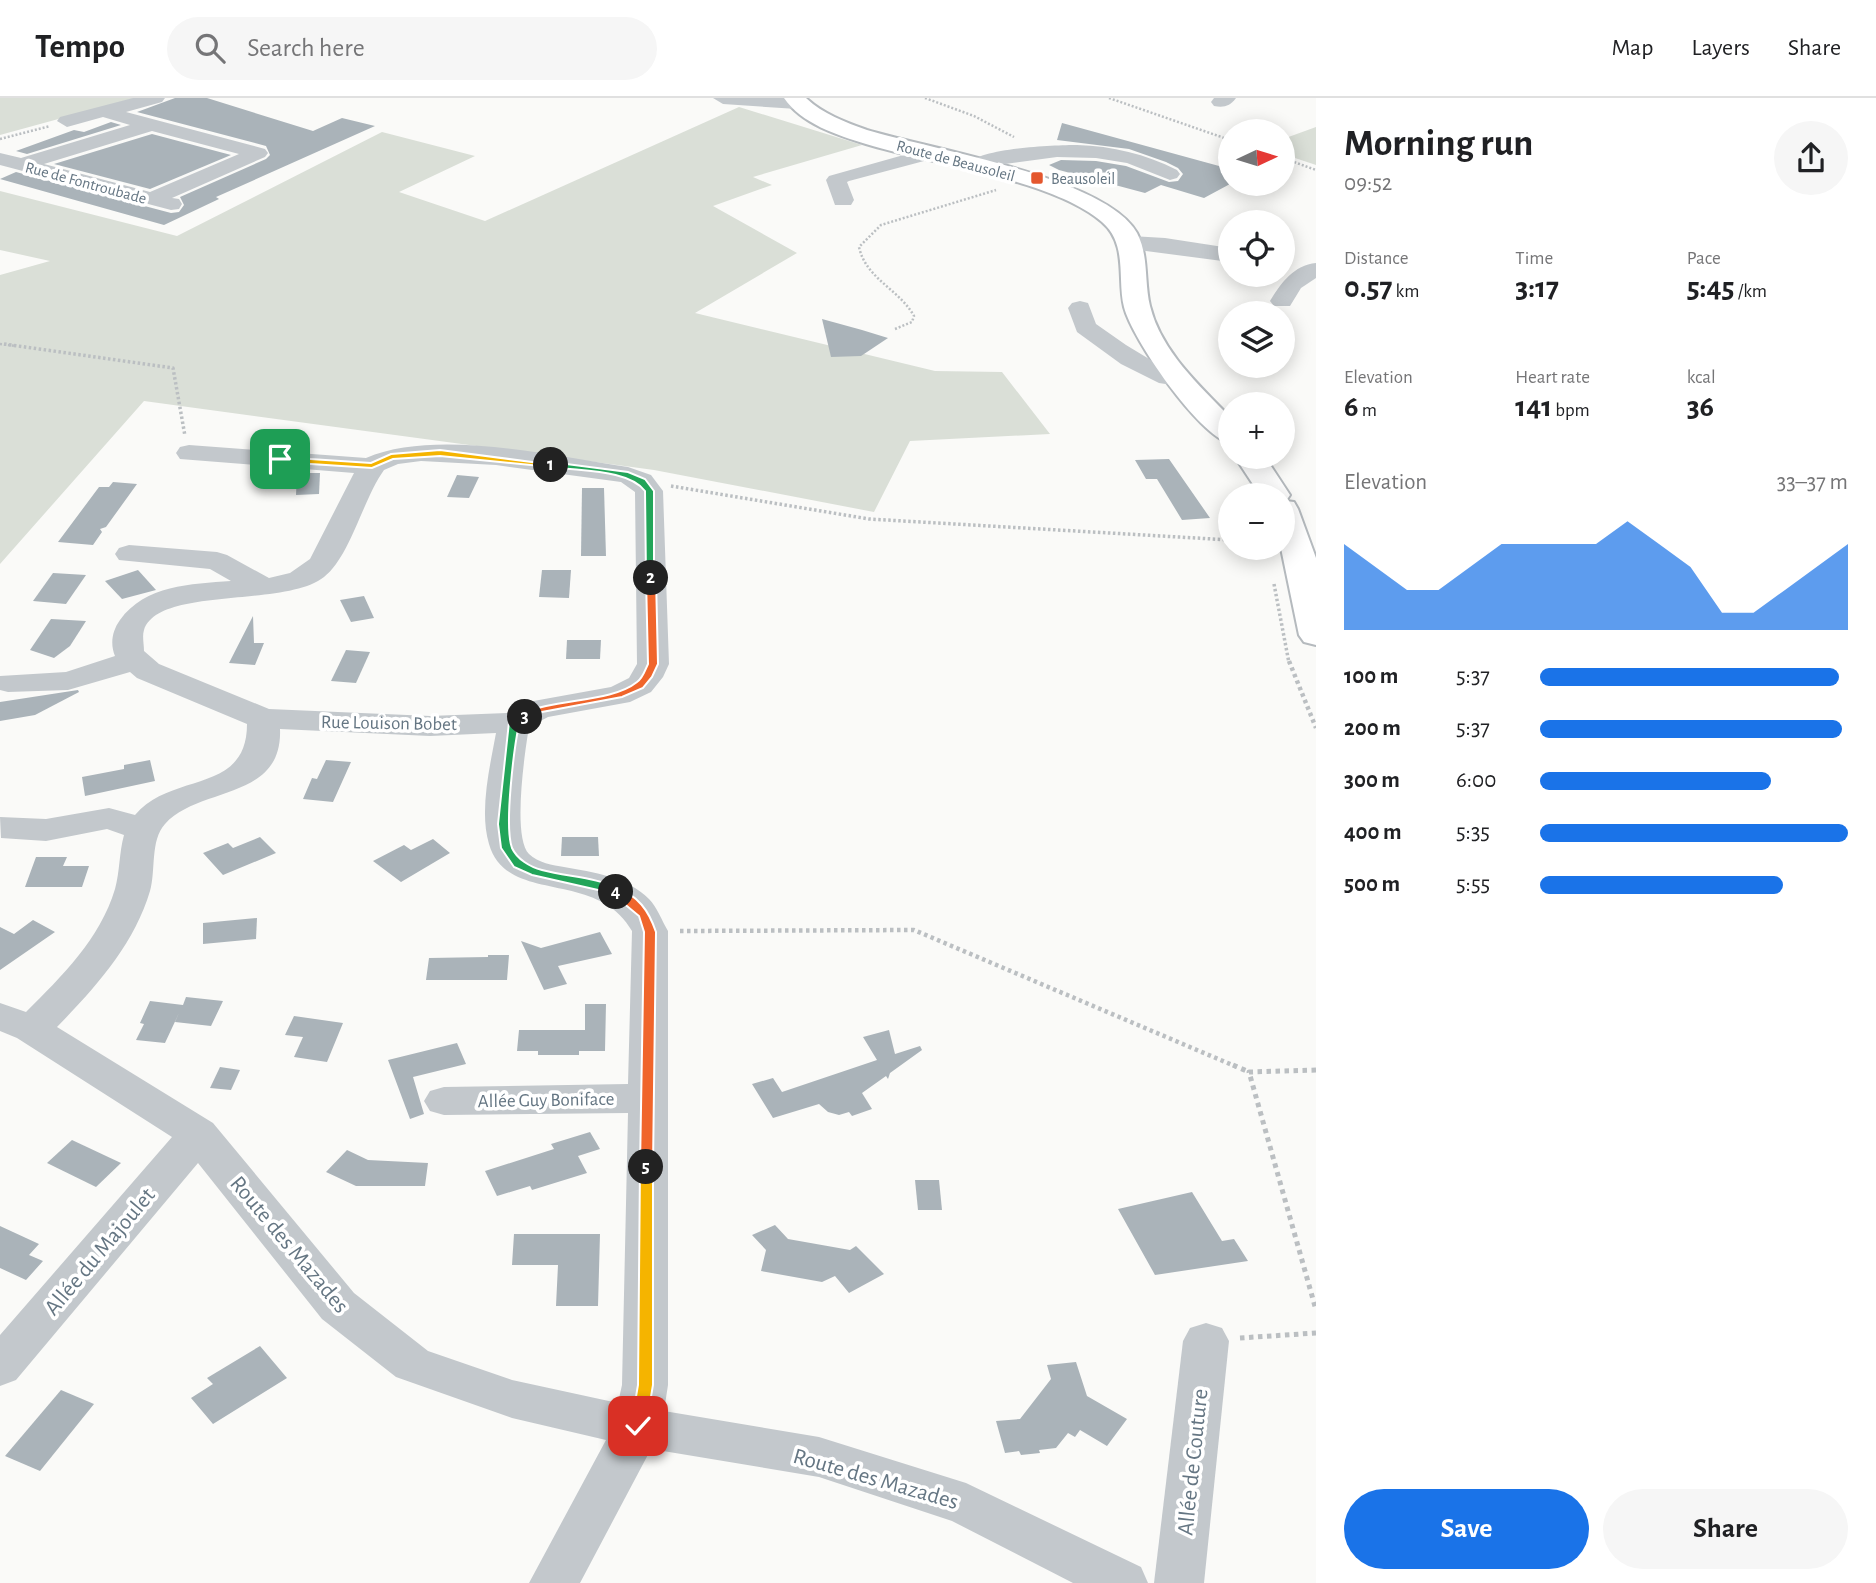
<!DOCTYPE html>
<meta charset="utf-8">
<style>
body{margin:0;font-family:"Alegreya Sans",sans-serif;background:#f6f6f6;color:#202124;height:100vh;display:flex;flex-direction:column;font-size:26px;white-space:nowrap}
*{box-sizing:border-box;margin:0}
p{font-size:23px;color:#757577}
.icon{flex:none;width:38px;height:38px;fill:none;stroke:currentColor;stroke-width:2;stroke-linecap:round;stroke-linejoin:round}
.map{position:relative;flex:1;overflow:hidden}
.sheet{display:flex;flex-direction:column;background:#fff;width:560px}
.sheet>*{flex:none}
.needle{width:46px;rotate:86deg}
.buttons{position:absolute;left:1218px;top:21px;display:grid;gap:14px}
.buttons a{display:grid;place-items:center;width:77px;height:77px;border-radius:50%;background:#fff;box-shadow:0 4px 18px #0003;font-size:35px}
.pin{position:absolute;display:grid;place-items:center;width:60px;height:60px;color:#fff;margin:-30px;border-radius:14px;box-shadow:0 4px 10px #0006}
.km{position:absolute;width:35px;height:35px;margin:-18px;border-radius:50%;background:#222;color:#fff;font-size:19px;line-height:35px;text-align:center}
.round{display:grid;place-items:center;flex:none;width:74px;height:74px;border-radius:37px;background:#f6f6f6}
.head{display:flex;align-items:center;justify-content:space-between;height:119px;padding:0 28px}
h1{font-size:38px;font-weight:700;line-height:52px}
.metrics{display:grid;grid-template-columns:repeat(3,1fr);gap:10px;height:119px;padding:7px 28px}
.metrics div{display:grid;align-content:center}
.metrics b{font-size:30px;font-weight:700}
.metrics small{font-size:19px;font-weight:400}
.metrics p{font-size:19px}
.chart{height:196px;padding:14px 28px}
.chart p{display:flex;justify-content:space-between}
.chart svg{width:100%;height:126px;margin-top:7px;fill:#1a73e8;opacity:.7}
.button{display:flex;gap:14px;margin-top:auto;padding:14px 28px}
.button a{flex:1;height:80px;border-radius:42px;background:#1a73e8;color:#fff;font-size:28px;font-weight:700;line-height:80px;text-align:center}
.button a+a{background:#f6f6f6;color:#202124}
ul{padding:0 28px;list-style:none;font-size:23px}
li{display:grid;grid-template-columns:112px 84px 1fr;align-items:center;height:52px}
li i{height:18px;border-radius:9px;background:#1a73e8}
header{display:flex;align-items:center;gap:42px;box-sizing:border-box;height:98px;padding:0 35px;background:#fff;border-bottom:2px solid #e0e0e0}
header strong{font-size:33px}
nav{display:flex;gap:38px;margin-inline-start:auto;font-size:24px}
.search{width:490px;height:63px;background:#f6f6f6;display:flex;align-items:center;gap:18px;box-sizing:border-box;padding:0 24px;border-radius:38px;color:#757577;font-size:26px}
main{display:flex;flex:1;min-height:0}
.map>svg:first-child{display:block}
</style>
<header>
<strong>Tempo</strong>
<div class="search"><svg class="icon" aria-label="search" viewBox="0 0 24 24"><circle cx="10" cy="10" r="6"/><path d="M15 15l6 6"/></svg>Search here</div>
<nav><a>Map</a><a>Layers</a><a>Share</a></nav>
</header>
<main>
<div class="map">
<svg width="1316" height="1485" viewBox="0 0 1316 1485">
<rect width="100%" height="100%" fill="#fafaf8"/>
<!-- green -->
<g fill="#dadfd7">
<polygon points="0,0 135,0 0,37"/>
<polygon points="739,9 862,47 753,79 772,87 713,108 797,155 695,215 935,273 1002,274 1050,336 910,343 874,414 654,372 144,303 0,466 0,177 50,163 0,152 0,93 177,138 382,34 475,58 399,94 485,123"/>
<polygon points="1316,29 1316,67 1283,56 1283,41"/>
</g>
<!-- building -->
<g fill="#aab3b9">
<polygon points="175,0 207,0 313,33 342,20 375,28 216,99 219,101 164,127 0,81 16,74 171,115 179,114 184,107 180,99 266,61 270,57 266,48 137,14"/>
<polygon points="111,24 121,27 27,56 16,53 74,32 84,34"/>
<polygon points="1062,25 1230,71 1230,86 1204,100 1161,87 1145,95 1059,72 1049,67 1061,62 1096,63 1126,68 1169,84 1178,83 1183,76 1178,70 1166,64 1129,51 1057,42"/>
<polygon points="152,36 231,57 150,91 54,66"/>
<polygon points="822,221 862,232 888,240 861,258 831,259"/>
<polygon points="1169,361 1210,420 1182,422 1157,381 1146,381 1135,362"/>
<polygon points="297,375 320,375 319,396 296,397"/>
<polygon points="457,377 479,379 469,400 447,399"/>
<polygon points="113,384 137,386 106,429 100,431 102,434 93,447 58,444 99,389 109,389"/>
<polygon points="582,390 604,390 606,458 581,458"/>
<polygon points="138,472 156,492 122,501 105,483"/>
<polygon points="542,472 571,472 569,500 539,499"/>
<polygon points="53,475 86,477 66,506 33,503"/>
<polygon points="364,498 374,520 351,524 340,502"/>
<polygon points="253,518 254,545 264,545 255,567 229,565"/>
<polygon points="51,521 86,523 70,548 54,560 30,552"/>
<polygon points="567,542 601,542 600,561 566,561"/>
<polygon points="346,552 370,554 356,585 331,583"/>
<polygon points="78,592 79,594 35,617 0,623 0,604"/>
<polygon points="150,662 155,683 85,698 82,679 124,671 124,667"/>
<polygon points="326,662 351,664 333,704 303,701 312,680 317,681"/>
<polygon points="260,739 276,755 223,777 203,755 228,745 233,750"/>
<polygon points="562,739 598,739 599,758 561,758"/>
<polygon points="433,741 450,755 401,784 373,763 404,747 411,752"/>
<polygon points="36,759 67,759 63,768 89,768 82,789 25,789"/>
<polygon points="257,820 256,841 203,846 203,825"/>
<polygon points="33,822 55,834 0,872 0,829 14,836"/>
<polygon points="600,834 612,856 558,868 567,886 544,892 521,843 541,850"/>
<polygon points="488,857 509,857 507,882 426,882 429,860 488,859"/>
<polygon points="186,899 223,903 211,928 175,924 179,915 165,945 136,942 144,926 140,925 150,903 183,907"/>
<polygon points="585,906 606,906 605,953 579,953 579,957 538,957 538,953 517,953 519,932 585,932"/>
<polygon points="294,918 343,925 327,964 294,959 303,939 285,937"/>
<polygon points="889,932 895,956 920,948 922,952 890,975 888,981 886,978 862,995 872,1011 852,1018 849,1014 839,1017 828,1014 819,1006 773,1020 752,986 773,980 782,994 877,962 863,939"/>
<polygon points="457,945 466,966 413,979 424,1016 410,1021 388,962"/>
<polygon points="220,969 240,972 231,992 210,990"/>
<polygon points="590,1034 600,1051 578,1058 587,1075 532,1092 530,1088 497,1098 485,1073 554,1051 551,1046"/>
<polygon points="72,1042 121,1065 96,1089 47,1065"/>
<polygon points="347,1052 368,1062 428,1065 425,1088 356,1088 326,1074"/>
<polygon points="915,1082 939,1082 942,1112 918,1112"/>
<polygon points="1192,1094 1222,1143 1234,1141 1248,1163 1155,1177 1118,1111"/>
<polygon points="775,1127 788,1141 850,1152 856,1148 884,1176 849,1195 835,1178 822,1184 761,1173 766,1152 752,1137"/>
<polygon points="0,1128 39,1146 29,1157 43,1163 26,1182 0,1170"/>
<polygon points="514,1136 600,1136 598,1208 556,1208 558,1167 512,1167"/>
<polygon points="260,1248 287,1280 213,1326 191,1300 213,1286 207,1280"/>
<polygon points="1076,1264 1087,1298 1127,1321 1107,1348 1080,1332 1075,1339 1068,1335 1056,1350 1039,1352 1040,1355 1021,1357 1019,1353 1005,1355 996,1323 1020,1321 1051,1281 1047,1267"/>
<polygon points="61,1292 94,1306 40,1373 5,1358"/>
</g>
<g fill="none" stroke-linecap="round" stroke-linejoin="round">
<!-- major casing -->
<g stroke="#b5babe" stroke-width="4">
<g id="major">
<path d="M784,0H806C823,16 845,24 867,32C929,51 1106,79 1137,135C1149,158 1144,183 1150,208C1161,253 1199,287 1230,319V345C1199,338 1132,241 1124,209C1117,181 1128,146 1102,124C1052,81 931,66 866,46C837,37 802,26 784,0Z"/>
<polygon points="1235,359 1265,359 1290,397 1286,403 1294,404 1298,411 1316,460 1316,547 1304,544 1299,537 1281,450 1283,450 1283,397 1260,397"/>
</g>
</g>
<!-- path-far3 -->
<g stroke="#bbbfc2" stroke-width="2.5" stroke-dasharray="2 2" stroke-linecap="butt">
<polyline points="925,0 974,18 1014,39"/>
<polyline points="1109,0 1230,42"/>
<polyline points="0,41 50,28"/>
<polyline points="1283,60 1316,72"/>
<path d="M895,231L912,224L914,218C899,191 866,181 859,149L881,127L996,92"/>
<polyline points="0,246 16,248"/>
</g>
<!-- path-far2 -->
<g stroke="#bbbfc2" stroke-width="3.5" stroke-dasharray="2.5 2.5" stroke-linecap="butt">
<polyline points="4,246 173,270 185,338"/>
<polyline points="671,388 869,421 1230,442"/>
<polyline points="1274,486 1289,565"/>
</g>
<!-- path-far1 -->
<g stroke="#bbbfc2" stroke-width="4.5" stroke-dasharray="3.5 3.5" stroke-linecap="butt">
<polyline points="1289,563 1316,630"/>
<polyline points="680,833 914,832 1237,969"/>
</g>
<!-- path -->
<g stroke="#bbbfc2" stroke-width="5" stroke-dasharray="4.5 4.5" stroke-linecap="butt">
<polyline points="1233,967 1249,974"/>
<polyline points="1316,972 1249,974 1316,1212"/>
<polyline points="1240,1240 1316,1235"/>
</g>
<!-- minor -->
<g fill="#c3c8cc" fill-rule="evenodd">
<path d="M133,0H165L162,4L126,14L265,51L268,55L265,59L172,100L179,101L182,106L179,111L171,112L0,67V55L21,60L130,27L103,19L67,29L57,23L60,19ZM152,33L239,56L150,94L44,66Z"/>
<polygon points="713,0 800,0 807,5 797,11 723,6"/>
<path d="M1214,0H1236C1230,8 1224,10 1214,8L1211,4Z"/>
<path d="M1077,47C1113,48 1145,56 1177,72L1180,76L1177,80L1170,82L1127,65L1096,60L1057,59L997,67L976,73L969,71L966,67C979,50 1054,47 1077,47Z"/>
<polygon points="932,49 939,51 942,55 939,59 849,83 847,84 854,102 851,107 835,107 826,82 829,78"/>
<polygon points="1131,138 1165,140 1230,150 1230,164 1123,150 1120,145 1123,140"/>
<path d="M1316,165V180L1301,190L1290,208H1274L1270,203C1281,185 1294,167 1316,165Z"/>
<polygon points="1080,203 1088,205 1096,226 1126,247 1164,270 1187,275 1191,280 1187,285 1178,288 1159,285 1121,266 1077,234 1068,210 1072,205"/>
<path d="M189,347L366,360C436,330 553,358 628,369L651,377L663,393L669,566L663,579L651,594L630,604L548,619L529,629C525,653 512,739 529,756C538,765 553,767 564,769C593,774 627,779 649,801C657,809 662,823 668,833V1287L664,1313L819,1339L966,1385L1141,1469L1148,1485H1073L952,1423L819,1379L651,1351L580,1485H529L606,1342L512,1320L396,1279L322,1221L198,1065L16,1282L0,1288V1237L172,1039L17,940L0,933V905L26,914C62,878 100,841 115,791C120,773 119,755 124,737L107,731L46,743L1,740L0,719L46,721L109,710L135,717C172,673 247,697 247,626L137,580L130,574L68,592L8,594L0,592V578L66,574L115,558C110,546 112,533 120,522C145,487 191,486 231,483L210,471L119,462L115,456L119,450L129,447L217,454L227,457L269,480L290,475L310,461L354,375L180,361L176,355L180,349ZM421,363L496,367L621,384L635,394L637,566L629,580L611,589L528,604L507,615L430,618L269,611L159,566L144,553C144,546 142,538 144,532C159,488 285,510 324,479C350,459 363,401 384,372L398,366ZM280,631L430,638L496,635C490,668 479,713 489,746C507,808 596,770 632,833L628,986L444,989L430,993L424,1003L430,1013L444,1017L628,1015L622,1287L618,1305L512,1282L428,1253L354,1195L213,1025L57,929C95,890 134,847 150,793C156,773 150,742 165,726C199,688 283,703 280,631Z"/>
<polygon points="1206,1225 1222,1230 1229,1243 1204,1485 1154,1485 1183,1243 1190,1230"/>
</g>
<!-- major -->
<use href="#major" fill="#fff" fill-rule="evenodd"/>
</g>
<!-- split-1 -->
<polygon fill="#f5b400" stroke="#fff" stroke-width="2" points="440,352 555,367 551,369 440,358 393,361 372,370 280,364 276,361 280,359 371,365 391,356"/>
<!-- split-2 -->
<path fill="#22a559" stroke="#fff" stroke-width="2" d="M551,364L628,374L645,381L654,393V482L646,480L645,393C627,370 575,374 548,368L546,367Z"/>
<!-- split-3 -->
<path fill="#f0652b" stroke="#fff" stroke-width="2" d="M651,477L656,480L658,566L652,579L643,590L622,599L542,614L529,621H521V616C554,600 611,605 637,584C643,580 645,572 648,566L646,480Z"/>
<!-- split-4 -->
<path fill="#22a559" stroke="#fff" stroke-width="2" d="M525,615L530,619L519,626C514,651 504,728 512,750C517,761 530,769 542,772C568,779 596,779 620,791V797L532,777L514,769L501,750L498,726L509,624Z"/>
<!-- split-5 -->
<path fill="#f0652b" stroke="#fff" stroke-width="2" d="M616,790C638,797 649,813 656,834L653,1069L646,1075L640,1069L644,834L639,818L610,794Z"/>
<!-- split-6 -->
<polygon fill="#f5b400" stroke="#fff" stroke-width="2" points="646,1064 653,1069 653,1287 646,1328 638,1335 631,1328 638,1287 640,1069"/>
<!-- markers -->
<rect fill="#e4572e" stroke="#fff" stroke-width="2.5" x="1030" y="73" width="14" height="14" rx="3.5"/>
<g text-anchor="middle" stroke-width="7" stroke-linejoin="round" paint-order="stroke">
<!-- far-street labels -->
<g font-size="16" fill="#657683" stroke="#fff">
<text transform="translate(956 62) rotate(15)" y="6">Route de Beausoleil</text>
<text transform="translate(86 84) rotate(15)" y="6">Rue de Fontroubade</text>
</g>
<!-- far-poi labels -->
<g font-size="16" fill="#657683" stroke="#fff" text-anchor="start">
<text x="1051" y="86">Beausoleil</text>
</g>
<!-- street labels -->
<g font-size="19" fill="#657683" stroke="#fff">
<text transform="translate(389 624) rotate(1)" y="7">Rue Louison Bobet</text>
<text transform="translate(546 1001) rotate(-1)" y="7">Allée Guy Boniface</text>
</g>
<!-- near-street labels -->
<g font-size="23" fill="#657683" stroke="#fff">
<text transform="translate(290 1146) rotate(50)" y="8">Route des Mazades</text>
<text transform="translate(99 1153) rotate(-50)" y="8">Allée du Majoulet</text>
<text transform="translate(1192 1364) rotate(-84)" y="8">Allée de Couture</text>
<text transform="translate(876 1380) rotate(16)" y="8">Route des Mazades</text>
</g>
</g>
</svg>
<div class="buttons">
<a><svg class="needle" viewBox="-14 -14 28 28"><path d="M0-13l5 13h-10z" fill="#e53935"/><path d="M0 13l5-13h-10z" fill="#757577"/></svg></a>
<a><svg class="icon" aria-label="locate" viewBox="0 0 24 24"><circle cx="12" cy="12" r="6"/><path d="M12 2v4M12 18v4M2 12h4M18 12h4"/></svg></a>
<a><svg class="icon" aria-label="layers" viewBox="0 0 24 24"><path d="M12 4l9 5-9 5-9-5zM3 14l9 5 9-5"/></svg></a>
<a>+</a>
<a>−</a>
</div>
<div class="pin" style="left:280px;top:361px;background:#1e9e55"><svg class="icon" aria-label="arrive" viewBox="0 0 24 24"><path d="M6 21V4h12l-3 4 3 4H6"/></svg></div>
<div class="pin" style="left:638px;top:1328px;background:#d93025"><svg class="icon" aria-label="check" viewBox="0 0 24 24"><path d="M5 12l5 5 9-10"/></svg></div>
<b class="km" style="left:551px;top:367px">1</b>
<b class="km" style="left:651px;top:480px">2</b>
<b class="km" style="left:525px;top:619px">3</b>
<b class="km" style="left:616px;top:794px">4</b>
<b class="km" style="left:646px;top:1069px">5</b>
</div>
<section class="sheet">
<div class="head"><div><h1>Morning run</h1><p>09:52</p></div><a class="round"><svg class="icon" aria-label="share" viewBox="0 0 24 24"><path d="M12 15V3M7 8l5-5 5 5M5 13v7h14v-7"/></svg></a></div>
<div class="metrics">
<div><p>Distance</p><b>0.57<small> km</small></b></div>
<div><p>Time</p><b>3:17</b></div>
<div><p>Pace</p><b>5:45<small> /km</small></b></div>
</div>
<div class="metrics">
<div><p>Elevation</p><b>6<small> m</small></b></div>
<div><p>Heart rate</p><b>141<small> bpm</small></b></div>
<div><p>kcal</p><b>36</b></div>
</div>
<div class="chart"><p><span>Elevation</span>33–37 m</p>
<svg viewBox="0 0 160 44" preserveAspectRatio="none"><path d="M0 44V14L10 22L20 30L30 30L40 22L50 14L60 14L70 14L80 14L90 6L100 14L110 22L120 38L130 38L140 30L150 22L160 14V44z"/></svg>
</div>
<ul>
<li><b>100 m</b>5:37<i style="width:97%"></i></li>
<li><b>200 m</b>5:37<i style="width:98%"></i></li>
<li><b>300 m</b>6:00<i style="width:75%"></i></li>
<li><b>400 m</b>5:35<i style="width:100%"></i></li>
<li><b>500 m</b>5:55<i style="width:79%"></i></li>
</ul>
<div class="button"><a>Save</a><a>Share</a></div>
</section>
</main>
